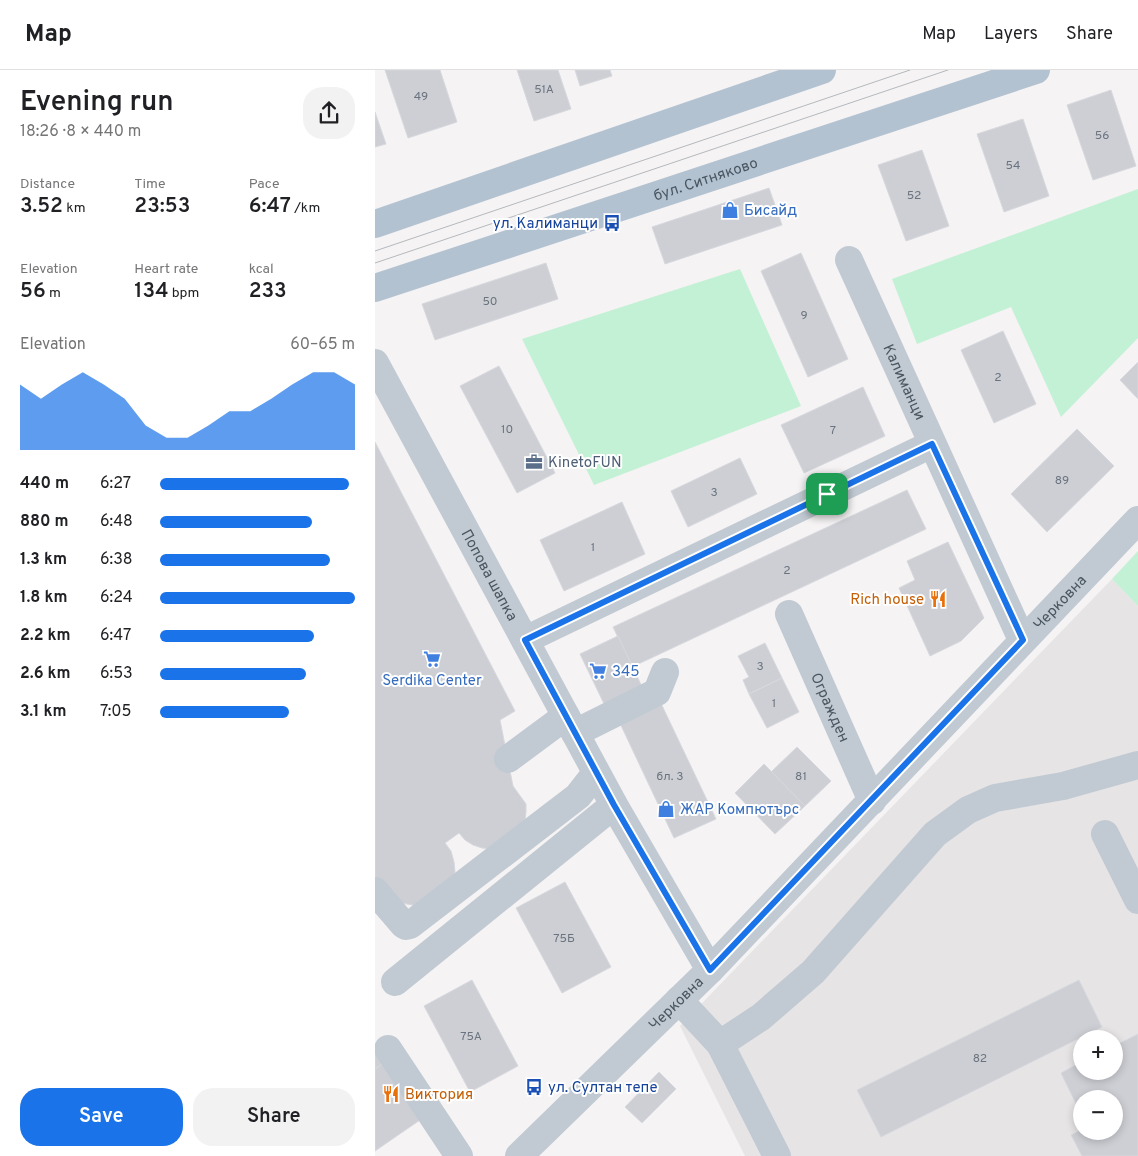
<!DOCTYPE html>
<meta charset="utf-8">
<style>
body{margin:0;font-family:Overpass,sans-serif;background:#f2f2f2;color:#202124;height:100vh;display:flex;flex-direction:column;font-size:19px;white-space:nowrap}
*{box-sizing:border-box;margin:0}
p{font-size:16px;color:#757577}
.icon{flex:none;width:28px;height:28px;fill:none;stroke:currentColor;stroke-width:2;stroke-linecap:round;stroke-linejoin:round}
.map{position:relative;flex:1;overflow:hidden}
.drawer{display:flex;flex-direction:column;background:#fff;width:375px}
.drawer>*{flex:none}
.buttons{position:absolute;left:698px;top:960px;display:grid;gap:10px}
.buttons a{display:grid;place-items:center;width:50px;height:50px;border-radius:50%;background:#fff;box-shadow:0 2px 8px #0003;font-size:25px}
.pin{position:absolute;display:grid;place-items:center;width:42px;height:42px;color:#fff;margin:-21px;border-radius:10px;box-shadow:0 2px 8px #0006}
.round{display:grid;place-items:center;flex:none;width:52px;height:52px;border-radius:20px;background:#f2f2f2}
.head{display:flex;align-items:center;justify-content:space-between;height:85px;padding:0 20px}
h1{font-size:28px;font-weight:600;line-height:38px}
.metrics{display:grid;grid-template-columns:repeat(3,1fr);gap:8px;height:85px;padding:5px 20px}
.metrics div{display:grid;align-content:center}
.metrics b{font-size:21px;font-weight:600}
.metrics small{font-size:14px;font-weight:400}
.metrics p{font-size:14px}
.chart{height:140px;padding:10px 20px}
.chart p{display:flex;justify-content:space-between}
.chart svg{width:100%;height:90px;margin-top:5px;fill:#1a73e8;opacity:.7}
.cta{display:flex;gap:10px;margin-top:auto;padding:10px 20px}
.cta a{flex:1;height:58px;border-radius:20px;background:#1a73e8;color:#fff;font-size:20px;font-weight:600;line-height:58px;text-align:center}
.cta a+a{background:#f2f2f2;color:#202124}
ul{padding:0 20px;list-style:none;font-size:16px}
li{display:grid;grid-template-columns:80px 60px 1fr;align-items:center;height:38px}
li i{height:12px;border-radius:6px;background:#1a73e8}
header{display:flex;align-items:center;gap:30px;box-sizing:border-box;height:70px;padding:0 25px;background:#fff;border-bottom:1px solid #e0e0e0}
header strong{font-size:24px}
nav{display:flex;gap:28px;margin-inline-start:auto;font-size:18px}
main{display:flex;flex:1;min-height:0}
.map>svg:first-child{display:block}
</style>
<header>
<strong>Map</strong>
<nav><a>Map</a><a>Layers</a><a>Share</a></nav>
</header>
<main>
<section class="drawer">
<div class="head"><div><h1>Evening run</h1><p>18:26 · 8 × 440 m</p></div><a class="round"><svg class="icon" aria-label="share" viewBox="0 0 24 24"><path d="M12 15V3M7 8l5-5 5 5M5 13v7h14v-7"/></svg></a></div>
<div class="metrics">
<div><p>Distance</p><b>3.52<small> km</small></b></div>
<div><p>Time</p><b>23:53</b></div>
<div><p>Pace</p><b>6:47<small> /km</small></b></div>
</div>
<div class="metrics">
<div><p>Elevation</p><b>56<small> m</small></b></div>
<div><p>Heart rate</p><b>134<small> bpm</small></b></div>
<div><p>kcal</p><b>233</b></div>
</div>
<div class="chart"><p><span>Elevation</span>60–65 m</p>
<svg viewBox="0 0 160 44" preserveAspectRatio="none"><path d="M0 44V12L10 19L20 12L30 6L40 12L50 19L60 32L70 38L80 38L90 32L100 25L110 25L120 19L130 12L140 6L150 6L160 12V44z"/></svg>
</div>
<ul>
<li><b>440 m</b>6:27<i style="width:97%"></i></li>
<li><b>880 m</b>6:48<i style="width:78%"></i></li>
<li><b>1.3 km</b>6:38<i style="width:87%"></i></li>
<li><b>1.8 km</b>6:24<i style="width:100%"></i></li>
<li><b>2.2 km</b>6:47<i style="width:79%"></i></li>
<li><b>2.6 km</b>6:53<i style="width:75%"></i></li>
<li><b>3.1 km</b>7:05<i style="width:66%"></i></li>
</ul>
<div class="cta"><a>Save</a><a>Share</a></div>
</section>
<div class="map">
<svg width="763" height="1086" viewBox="0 0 763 1086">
<rect width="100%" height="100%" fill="#f5f3f3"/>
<!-- education -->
<path fill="#e6e4e5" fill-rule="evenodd" d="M737,509L763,536V1086H370L305,956ZM706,969H739V1001H706ZM706,1029H739V1061H706Z"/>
<!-- green -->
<g fill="#c3f1d5">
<polygon points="763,119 763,268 686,347 636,237 542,274 517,209"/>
<polygon points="365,199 426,336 219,415 147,269"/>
<polygon points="763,481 763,536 737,509"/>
</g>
<!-- building -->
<g fill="#cdcfd5" stroke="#d7d9de">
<polygon points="10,0 65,0 82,52 33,68"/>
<polygon points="142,0 183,0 196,39 159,51"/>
<polygon points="200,0 235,0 237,6 205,16"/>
<polygon points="736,20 761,96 718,110 692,35"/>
<polygon points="0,42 11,74 0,77"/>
<polygon points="648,49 674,126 629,142 602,64"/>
<polygon points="547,80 574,156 531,171 503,95"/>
<polygon points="394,118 407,155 290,194 277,157"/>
<polygon points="426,183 473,289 433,307 386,201"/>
<polygon points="171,193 183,229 60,270 47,234"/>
<polygon points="628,261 661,334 619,353 586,280"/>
<polygon points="763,292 763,329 745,310"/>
<polygon points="124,296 180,403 142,423 85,316"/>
<polygon points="488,317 510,366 429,403 406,355"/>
<polygon points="702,359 739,396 672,462 636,424"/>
<polygon points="0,372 140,641 125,650 138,716 151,734 151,742 150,750 117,779 107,778 98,775 90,770 84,763 70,773 76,781 79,792 80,802 76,814 43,836 26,833 13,824 0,807"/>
<polygon points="365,388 382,424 313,457 296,421"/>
<polygon points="532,420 551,459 257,597 238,557"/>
<polygon points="247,432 270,484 189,521 165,470"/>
<polygon points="573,472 609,548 586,571 555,586 524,518 540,510 532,491"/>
<polygon points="243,566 270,623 232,640 205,584"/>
<polygon points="390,573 407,608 374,624 368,610 374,607 363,586"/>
<polygon points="407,608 424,642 392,658 374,624"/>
<polygon points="283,627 341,749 299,768 242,647"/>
<polygon points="422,677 456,711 430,736 396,702"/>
<polygon points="389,694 430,736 400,764 360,723"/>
<polygon points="190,812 236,897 187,923 141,838"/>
<polygon points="97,910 143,996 95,1022 49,936"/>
<polygon points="704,910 727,957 506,1067 482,1020"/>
<polygon points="763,964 763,1086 707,1086 696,1065 706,1060 739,1061 739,1029 706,1029 706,1044 686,1003 706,992 706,1001 739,1001 739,976"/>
<polygon points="0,976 10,992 0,999"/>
<polygon points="10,992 48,1048 0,1081 0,999"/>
<polygon points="284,1002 301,1019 267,1053 250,1037"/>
</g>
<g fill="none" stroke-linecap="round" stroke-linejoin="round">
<!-- minor -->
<g stroke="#c1cad2" stroke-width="28">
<path id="s1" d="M474,190L647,570"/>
<path id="s2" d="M0,293L239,735L335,900"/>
<path id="s3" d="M414,544L497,731"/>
<polyline points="150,570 557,374"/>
<polyline points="200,663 282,622 290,602"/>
<polyline points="133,689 191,646"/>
<polyline points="730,764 763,830"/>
<polyline points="0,821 28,854 31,856 35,855 203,726 221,703"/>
<polyline points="20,912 239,735"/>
<polyline points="304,930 345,974 402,1086"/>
<polyline points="345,974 386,947 438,902 560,764 593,740 620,728 688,716 763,695"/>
<polyline points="13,979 84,1086"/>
<path id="s4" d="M144,1086L335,900L763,450"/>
</g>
<!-- major -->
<g stroke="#b3c2d1" stroke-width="28">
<polyline points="0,154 447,0"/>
<path id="s5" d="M0,218L661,0"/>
</g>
<!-- tram -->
<g stroke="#b5b8bd" stroke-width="1">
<polyline points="0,181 535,0"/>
<polyline points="0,193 573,0"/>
</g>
</g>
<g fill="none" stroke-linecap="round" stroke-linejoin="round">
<!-- route casing -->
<g stroke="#fff" stroke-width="10">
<polygon id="route" points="557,374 648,570 335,900 239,735 150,570"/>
</g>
<!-- route -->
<use href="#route" stroke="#1a73e8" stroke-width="6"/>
</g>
<!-- icons -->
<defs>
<g id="shop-bare" transform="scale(1.35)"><path d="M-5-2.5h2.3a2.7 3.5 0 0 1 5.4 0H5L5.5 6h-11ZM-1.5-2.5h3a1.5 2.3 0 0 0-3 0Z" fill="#3f7fe0" stroke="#fff" stroke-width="2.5" paint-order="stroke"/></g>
<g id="bus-bare" transform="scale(1.35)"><path d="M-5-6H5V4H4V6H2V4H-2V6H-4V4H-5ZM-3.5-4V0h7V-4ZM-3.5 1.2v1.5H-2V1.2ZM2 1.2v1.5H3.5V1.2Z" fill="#1a4fb4" stroke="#fff" stroke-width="2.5" paint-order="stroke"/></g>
<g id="office-bare" transform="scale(1.35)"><path d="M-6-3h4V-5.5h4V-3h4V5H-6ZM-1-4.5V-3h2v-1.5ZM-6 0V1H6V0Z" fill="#5c6f8a" stroke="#fff" stroke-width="2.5" paint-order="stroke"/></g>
<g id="restaurant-bare" transform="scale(1.35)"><path d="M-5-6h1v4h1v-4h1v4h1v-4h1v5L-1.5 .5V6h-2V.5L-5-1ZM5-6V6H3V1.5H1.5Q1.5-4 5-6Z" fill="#e8710a" stroke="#fff" stroke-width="2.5" paint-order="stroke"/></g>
<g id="supermarket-bare" transform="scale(1.35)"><path d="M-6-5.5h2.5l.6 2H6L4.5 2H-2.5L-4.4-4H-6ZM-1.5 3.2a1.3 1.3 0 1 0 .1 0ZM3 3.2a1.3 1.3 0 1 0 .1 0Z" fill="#3f7fe0" stroke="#fff" stroke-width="2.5" paint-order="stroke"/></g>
</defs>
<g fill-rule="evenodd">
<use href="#shop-bare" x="355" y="140"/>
<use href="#bus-bare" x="237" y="153"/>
<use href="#office-bare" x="159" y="392"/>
<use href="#restaurant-bare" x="563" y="529"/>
<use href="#supermarket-bare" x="57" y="589"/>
<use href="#supermarket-bare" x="223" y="601"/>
<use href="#shop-bare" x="291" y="739"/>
<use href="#bus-bare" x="159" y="1017"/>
<use href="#restaurant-bare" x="16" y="1024"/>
</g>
<g text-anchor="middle" stroke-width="4" stroke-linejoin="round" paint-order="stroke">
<!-- number labels -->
<g font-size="12" fill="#6b747e">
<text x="169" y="23">51A</text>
<text x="46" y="30">49</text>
<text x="727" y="69">56</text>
<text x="638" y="99">54</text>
<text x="539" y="129">52</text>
<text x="115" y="235">50</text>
<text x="429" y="249">9</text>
<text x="623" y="311">2</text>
<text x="132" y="363">10</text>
<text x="458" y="364">7</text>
<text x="687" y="414">89</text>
<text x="339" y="426">3</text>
<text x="218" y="481">1</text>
<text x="412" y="504">2</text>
<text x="385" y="600">3</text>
<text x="399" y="637">1</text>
<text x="295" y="710">бл. 3</text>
<text x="426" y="710">81</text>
<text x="189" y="872">75Б</text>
<text x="96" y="970">75А</text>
<text x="605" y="992">82</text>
</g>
<!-- street labels -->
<g font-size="15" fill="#4a5661" stroke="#fff">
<text dy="5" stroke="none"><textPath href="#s5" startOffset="348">бул. Ситняково</textPath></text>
<text dy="5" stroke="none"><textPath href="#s1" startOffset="134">Калиманци</textPath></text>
<text dy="5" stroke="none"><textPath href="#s2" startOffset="241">Попова шапка</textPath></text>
<text dy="5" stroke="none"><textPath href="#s4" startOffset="774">Черковна</textPath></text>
<text dy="5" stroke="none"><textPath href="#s3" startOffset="102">Огражден</textPath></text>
<text dy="5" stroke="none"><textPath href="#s4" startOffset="219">Черковна</textPath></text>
</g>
<!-- shop labels -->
<g font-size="15" fill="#366cbe" stroke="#fff" text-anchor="start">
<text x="369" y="145">Бисайд</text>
<text x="237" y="606">345</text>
<text x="57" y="615" text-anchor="middle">Serdika Center</text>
<text x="305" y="744">ЖАР Компютърс</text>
</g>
<!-- transit labels -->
<g font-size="15" fill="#164399" stroke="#fff" text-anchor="end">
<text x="223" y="158">ул. Калиманци</text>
<text x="173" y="1022" text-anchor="start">ул. Султан тепе</text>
</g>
<!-- service labels -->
<g font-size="15" fill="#4e5e75" stroke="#fff" text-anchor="start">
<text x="173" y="397">KinetoFUN</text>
</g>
<!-- food labels -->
<g font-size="15" fill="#c56008" stroke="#fff" text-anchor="end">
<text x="549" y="534">Rich house</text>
<text x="30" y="1029" text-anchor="start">Виктория</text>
</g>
</g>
</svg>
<div class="buttons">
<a>+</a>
<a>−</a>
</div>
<div class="pin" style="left:452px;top:424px;background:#1e9e55"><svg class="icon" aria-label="arrive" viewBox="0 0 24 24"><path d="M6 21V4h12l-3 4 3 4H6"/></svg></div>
</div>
</main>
